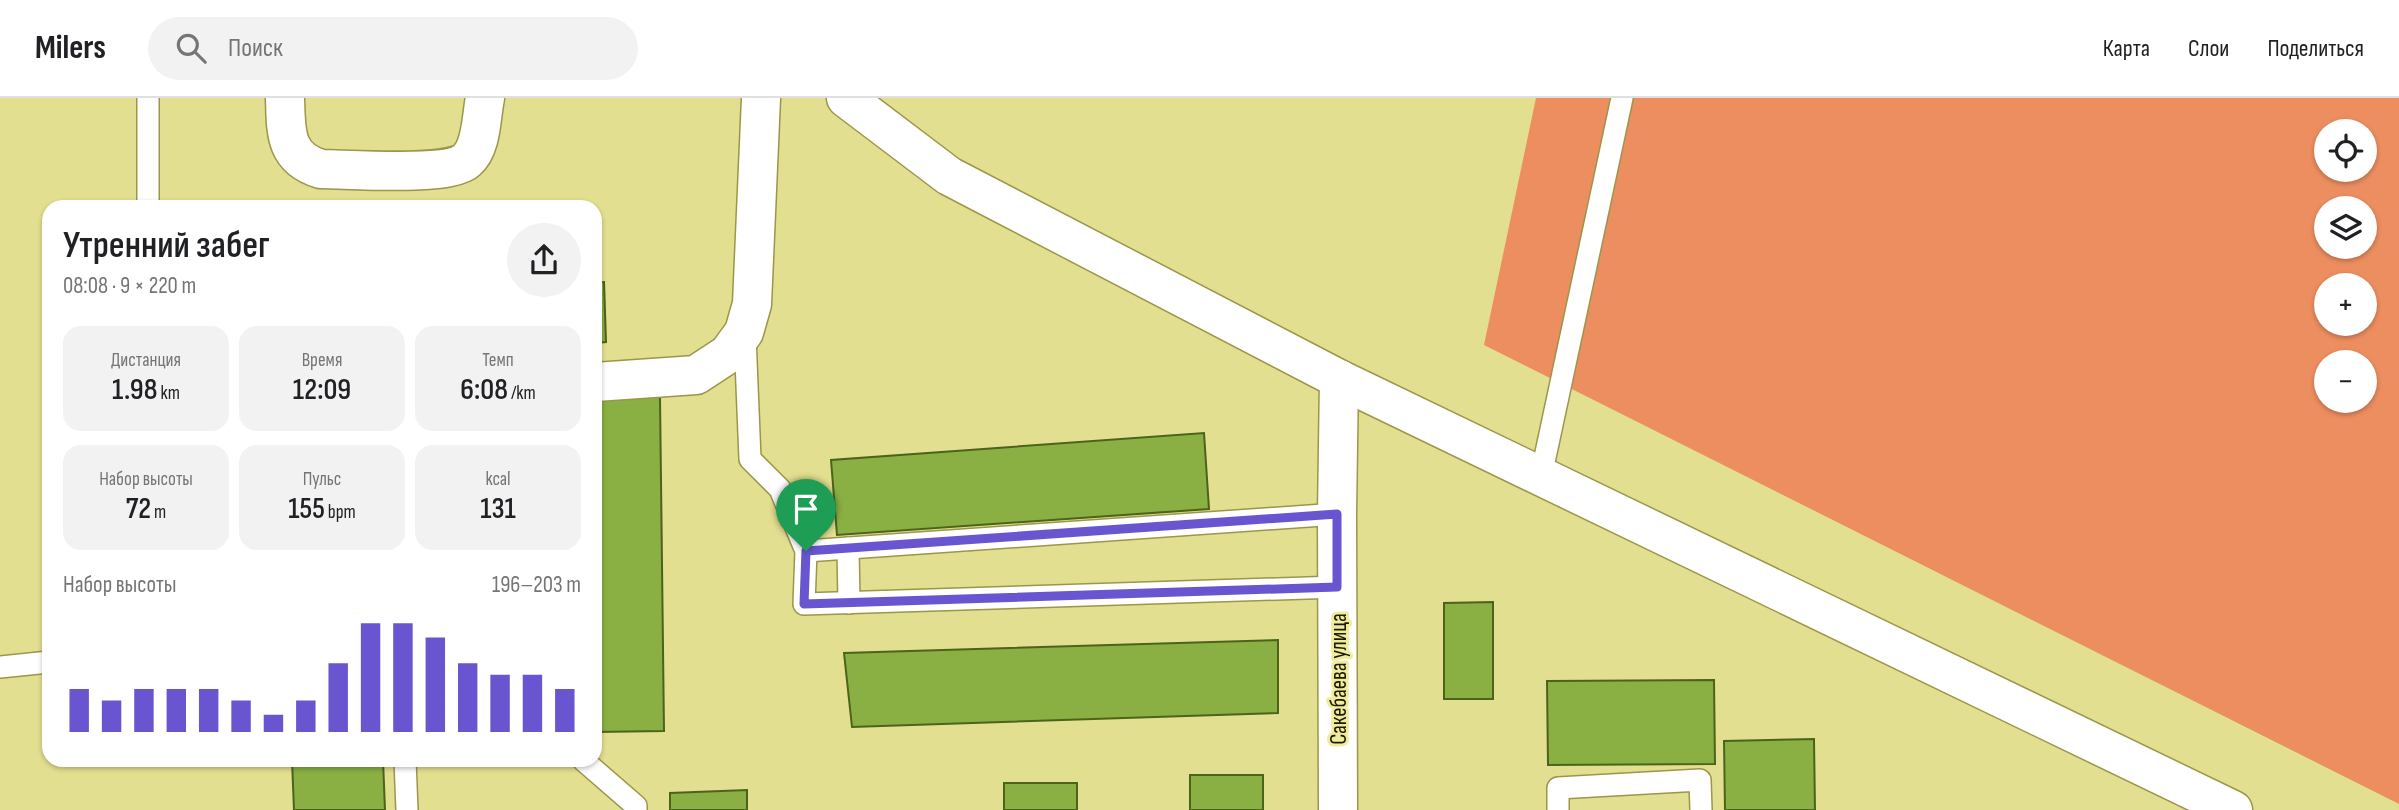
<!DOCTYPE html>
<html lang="ru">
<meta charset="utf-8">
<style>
body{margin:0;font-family:"Sofia Sans Condensed",sans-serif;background:#f2f2f2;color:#202124;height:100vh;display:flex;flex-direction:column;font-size:26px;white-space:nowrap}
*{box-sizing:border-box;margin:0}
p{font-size:23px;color:#757577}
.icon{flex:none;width:38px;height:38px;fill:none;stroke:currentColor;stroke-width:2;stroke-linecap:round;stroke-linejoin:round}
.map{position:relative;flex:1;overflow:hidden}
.details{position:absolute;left:42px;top:102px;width:560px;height:567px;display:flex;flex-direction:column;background:#fff;border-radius:21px;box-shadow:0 2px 5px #0004}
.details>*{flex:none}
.buttons{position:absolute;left:2314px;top:21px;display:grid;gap:14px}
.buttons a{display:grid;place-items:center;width:63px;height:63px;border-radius:50%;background:#fff;box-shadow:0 2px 5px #0004;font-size:35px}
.pin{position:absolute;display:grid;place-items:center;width:60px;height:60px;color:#fff;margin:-72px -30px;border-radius:50% 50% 50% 0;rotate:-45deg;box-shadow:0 0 7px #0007}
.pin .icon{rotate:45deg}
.round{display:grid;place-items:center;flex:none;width:74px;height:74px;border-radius:37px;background:#f2f2f2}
.summary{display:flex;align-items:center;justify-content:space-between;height:119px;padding:0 21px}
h1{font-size:38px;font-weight:600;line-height:52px}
.figures{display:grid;grid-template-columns:repeat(3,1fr);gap:10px;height:119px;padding:7px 21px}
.figures div{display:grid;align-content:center;border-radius:18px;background:#f2f2f2;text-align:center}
.figures b{font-size:30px;font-weight:600}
.figures small{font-size:19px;font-weight:400}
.figures p{font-size:19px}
.chart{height:196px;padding:14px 21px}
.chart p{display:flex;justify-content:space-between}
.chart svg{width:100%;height:126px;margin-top:7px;stroke:#6855cf;stroke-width:6}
header{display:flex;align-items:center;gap:42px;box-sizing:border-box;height:98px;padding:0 35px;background:#fff;border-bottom:2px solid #e0e0e0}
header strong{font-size:33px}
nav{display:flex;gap:38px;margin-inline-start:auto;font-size:24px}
.search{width:490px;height:63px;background:#f2f2f2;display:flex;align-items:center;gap:18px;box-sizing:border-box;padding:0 24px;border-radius:38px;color:#757577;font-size:26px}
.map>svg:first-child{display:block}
</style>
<header>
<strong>Milers</strong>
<div class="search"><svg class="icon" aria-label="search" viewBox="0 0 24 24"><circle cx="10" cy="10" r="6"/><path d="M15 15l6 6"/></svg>Поиск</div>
<nav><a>Карта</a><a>Слои</a><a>Поделиться</a></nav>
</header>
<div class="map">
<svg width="2399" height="712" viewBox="0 0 2399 712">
<rect width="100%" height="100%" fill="#e3df90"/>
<!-- green -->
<path fill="#ed8e60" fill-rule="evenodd" d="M1536,0H2399V706L1484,247ZM2326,33H2364V72H2326ZM2326,110H2364V149H2326ZM2326,187H2364V226H2326ZM2326,264H2364V303H2326Z"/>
<!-- building -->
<g fill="#8aaf42" stroke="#4c631c" stroke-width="2">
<polygon points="604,184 606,244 595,245 595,185"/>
<polygon points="595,299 660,299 664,633 595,634"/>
<polygon points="1204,335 1209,411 837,437 831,362"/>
<polygon points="1493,504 1493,601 1444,601 1444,505"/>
<polygon points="1278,542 1278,615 852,629 844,555"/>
<polygon points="1714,582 1715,666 1548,667 1547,583"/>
<polygon points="1814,641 1815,712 1725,712 1724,643"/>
<polygon points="292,662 383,662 385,712 294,712"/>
<rect x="1190" y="677" width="73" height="35"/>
<rect x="1004" y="685" width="73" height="27"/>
<polygon points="747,692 747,712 670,712 670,695"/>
</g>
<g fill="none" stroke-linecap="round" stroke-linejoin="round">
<!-- lane casing -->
<g stroke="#9b9649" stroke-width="24">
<g id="lane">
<polyline points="148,0 148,108"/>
<polyline points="745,238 750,361 780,391 806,453 804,506 1337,489"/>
<polyline points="1541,378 1622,0"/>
<polyline points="848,450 849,505"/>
<polyline points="806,453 1337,416"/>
<polyline points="0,569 49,564"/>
<polyline points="405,662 407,712"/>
<polyline points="583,662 636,708 636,712"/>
<polyline points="1558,712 1558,690 1700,682 1701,712"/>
</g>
</g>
<!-- street casing -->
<g stroke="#9b9649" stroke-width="41">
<g id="street">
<path d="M285,0C286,33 284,60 321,71C348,71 450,79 467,62C482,49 481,19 485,0"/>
<polyline points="595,284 696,277 728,256 744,234 752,206 761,0"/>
<polyline points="1338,712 1337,416 1339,281"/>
</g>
</g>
<!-- secondary casing -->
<g stroke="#9b9649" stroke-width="41">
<polyline id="secondary" points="846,0 949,78 1339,281 2233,712"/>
</g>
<!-- lane -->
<use href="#lane" stroke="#fff" stroke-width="21"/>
<!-- street -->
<use href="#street" stroke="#fff" stroke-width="38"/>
<!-- secondary -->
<use href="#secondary" stroke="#fff" stroke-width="38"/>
</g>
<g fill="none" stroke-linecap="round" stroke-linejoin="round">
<!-- route casing -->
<g stroke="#fff" stroke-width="14">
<polygon id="route" points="1337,416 1337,489 804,506 806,453"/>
</g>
<!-- route -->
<use href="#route" stroke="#6855cf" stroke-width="9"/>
</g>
<g text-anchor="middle" stroke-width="6" stroke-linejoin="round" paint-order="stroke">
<!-- street labels -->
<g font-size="23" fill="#1b1900" stroke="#f0ec9d">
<text transform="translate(1338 581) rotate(-90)" y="8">Сакебаева улица</text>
</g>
</g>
</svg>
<div class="buttons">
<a><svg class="icon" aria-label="locate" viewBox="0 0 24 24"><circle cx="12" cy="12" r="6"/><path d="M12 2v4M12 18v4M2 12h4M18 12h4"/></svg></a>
<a><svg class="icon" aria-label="layers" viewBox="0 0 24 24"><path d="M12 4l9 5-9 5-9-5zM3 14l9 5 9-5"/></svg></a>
<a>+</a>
<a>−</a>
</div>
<div class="pin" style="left:806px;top:453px;background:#1e9e55"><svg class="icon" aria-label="arrive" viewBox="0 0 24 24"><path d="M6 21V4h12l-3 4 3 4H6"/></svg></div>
<section class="details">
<div class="summary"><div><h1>Утренний забег</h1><p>08:08 · 9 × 220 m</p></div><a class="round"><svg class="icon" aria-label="share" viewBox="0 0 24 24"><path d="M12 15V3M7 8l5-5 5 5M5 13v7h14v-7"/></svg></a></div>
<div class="figures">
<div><p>Дистанция</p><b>1.98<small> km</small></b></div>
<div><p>Время</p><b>12:09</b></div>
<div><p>Темп</p><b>6:08<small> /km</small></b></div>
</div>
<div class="figures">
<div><p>Набор высоты</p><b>72<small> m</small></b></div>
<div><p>Пульс</p><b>155<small> bpm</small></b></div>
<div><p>kcal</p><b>131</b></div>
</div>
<div class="chart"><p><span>Набор высоты</span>196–203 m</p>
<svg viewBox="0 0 160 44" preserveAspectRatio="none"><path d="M5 44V29M15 44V33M25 44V29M35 44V29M45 44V29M55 44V33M65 44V38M75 44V33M85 44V20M95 44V6M105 44V6M115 44V11M125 44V20M135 44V24M145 44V24M155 44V29"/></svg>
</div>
</section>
</div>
